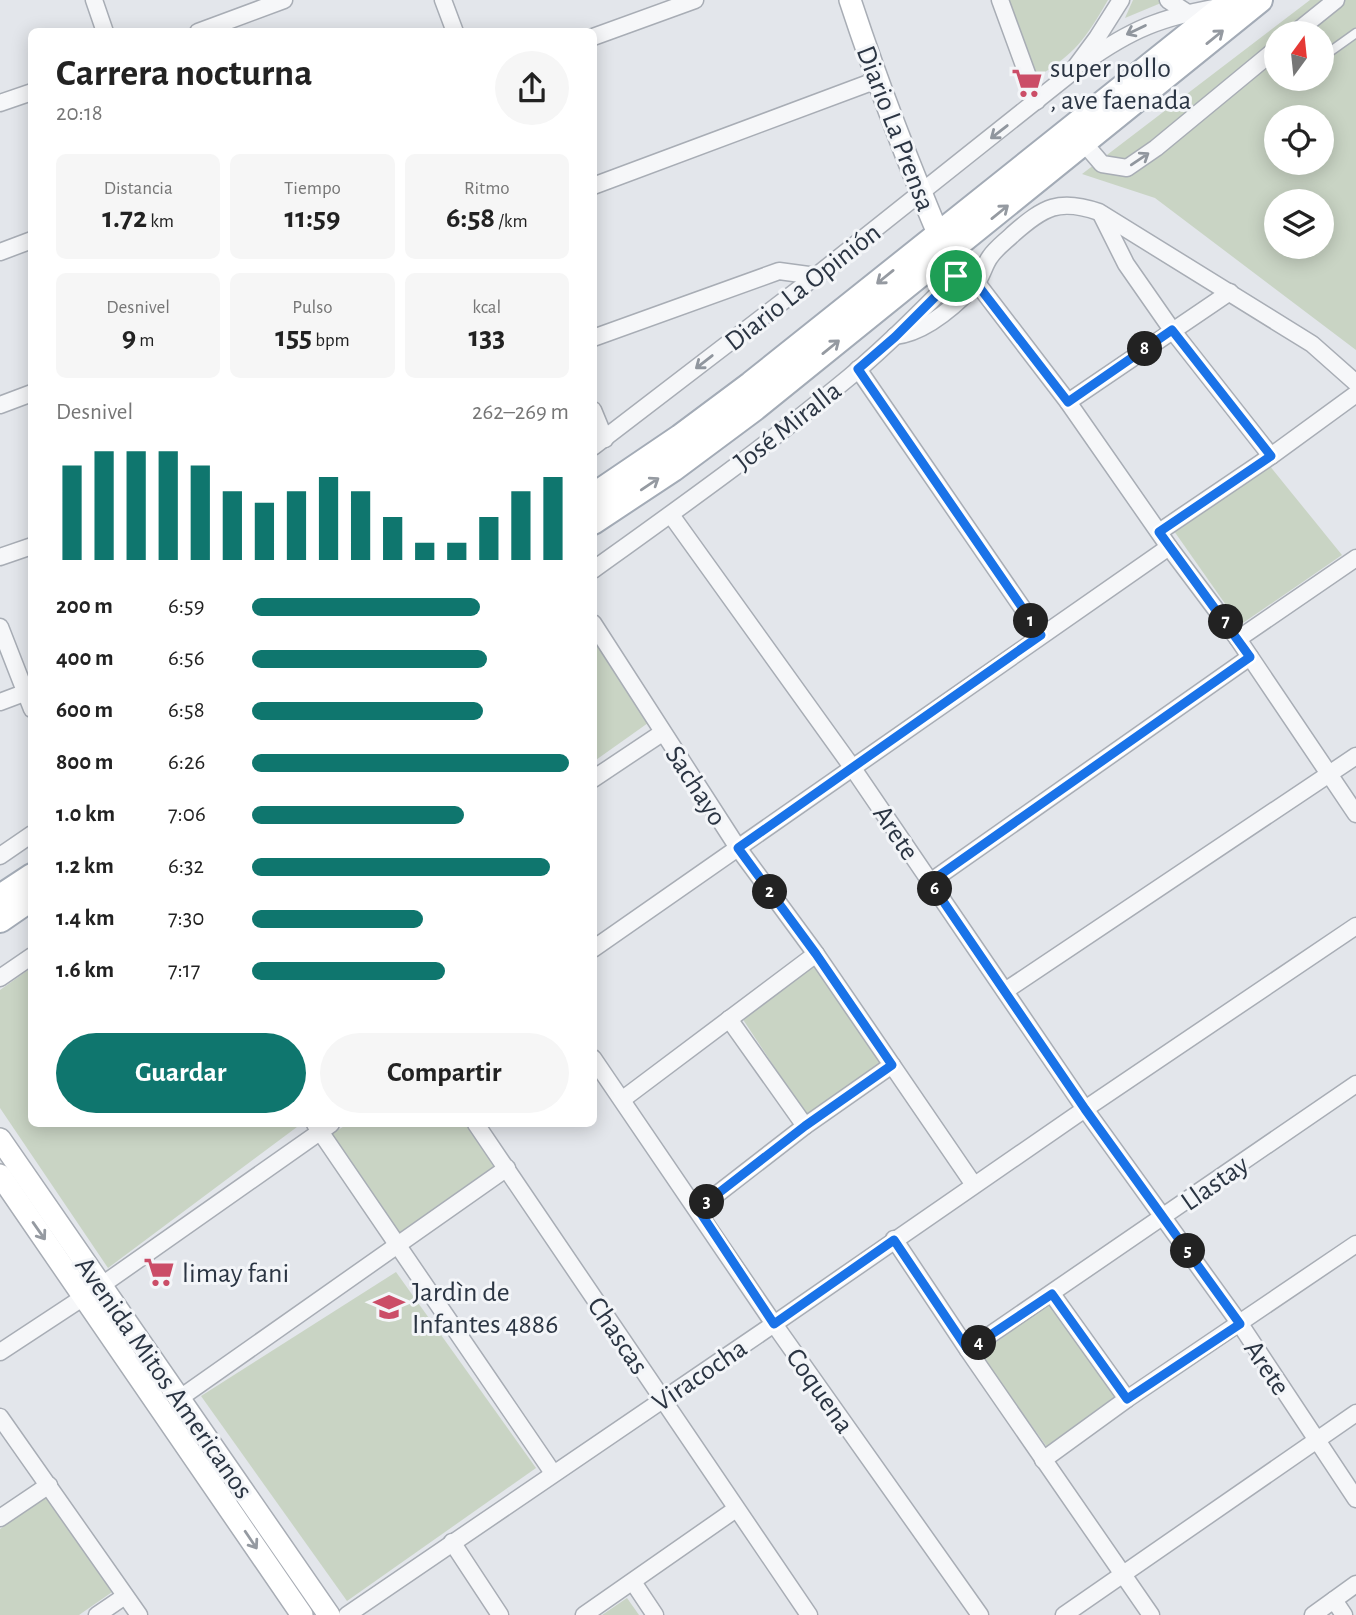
<!DOCTYPE html>
<html lang="es">
<meta charset="utf-8">
<style>
body{margin:0;font-family:"Alegreya Sans",sans-serif;background:#f6f6f6;color:#222;height:100vh;display:flex;flex-direction:column;font-size:26px;white-space:nowrap}
*{box-sizing:border-box;margin:0}
p{font-size:23px;color:#767676}
.icon{flex:none;width:38px;height:38px;fill:none;stroke:currentColor;stroke-width:2;stroke-linecap:round;stroke-linejoin:round}
.map{position:relative;flex:1;overflow:hidden}
.details{position:absolute;left:28px;top:28px;width:569px;height:1099px;display:flex;flex-direction:column;background:#fff;border-radius:10px;box-shadow:0 4px 18px #0003}
.details>*{flex:none}
.needle{width:46px;rotate:15deg}
.tools{position:absolute;left:1264px;top:21px;display:grid;gap:14px}
.tools a{display:grid;place-items:center;width:70px;height:70px;border-radius:50%;background:#fff;box-shadow:0 4px 18px #0003;font-size:35px}
.pin{position:absolute;display:grid;place-items:center;width:60px;height:60px;color:#fff;margin:-30px;border:4px solid #fff;border-radius:50%;box-shadow:0 2px 7px #0007}
.km{position:absolute;width:35px;height:35px;margin:-18px;border-radius:50%;background:#222;color:#fff;font-size:19px;line-height:35px;text-align:center}
.round{display:grid;place-items:center;flex:none;width:74px;height:74px;border-radius:37px;background:#f6f6f6}
.overview{display:flex;align-items:center;justify-content:space-between;height:119px;padding:0 28px}
h1{font-size:38px;font-weight:700;line-height:52px}
.stats{display:grid;grid-template-columns:repeat(3,1fr);gap:10px;height:119px;padding:7px 28px}
.stats div{display:grid;align-content:center;border-radius:10px;background:#f6f6f6;text-align:center}
.stats b{font-size:30px;font-weight:700}
.stats small{font-size:19px;font-weight:400}
.stats p{font-size:19px}
.chart{height:196px;padding:14px 28px}
.chart p{display:flex;justify-content:space-between}
.chart svg{width:100%;height:126px;margin-top:7px;stroke:#0f766e;stroke-width:6}
.cta{display:flex;gap:14px;margin-top:auto;padding:14px 28px}
.cta a{flex:1;height:80px;border-radius:42px;background:#0f766e;color:#fff;font-size:28px;font-weight:700;line-height:80px;text-align:center}
.cta a+a{background:#f6f6f6;color:#222}
ul{padding:0 28px;list-style:none;font-size:23px}
li{display:grid;grid-template-columns:112px 84px 1fr;align-items:center;height:52px}
li i{height:18px;border-radius:9px;background:#0f766e}
.map>svg:first-child{display:block}
</style>
<div class="map">
<svg width="1356" height="1615" viewBox="0 0 1356 1615">
<rect width="100%" height="100%" fill="#e3e6eb"/>
<!-- green -->
<g fill="#c9d4c4" fill-rule="evenodd">
<path d="M1009,0H1108C1086,38 1075,54 1037,77Z"/>
<polygon points="1133,0 1160,0 1161,3 1125,18"/>
<path d="M1310,0H1356V350L1155,198L1082,174ZM1276,33H1321V79H1276ZM1276,117H1321V163H1276ZM1276,201H1321V247H1276Z"/>
<polygon points="1269,465 1342,555 1240,625 1174,531"/>
<polygon points="593,639 648,723 593,762"/>
<polygon points="816,964 884,1061 806,1115 742,1018"/>
<polygon points="31,968 32,1124 301,1124 108,1268 0,1108 0,990"/>
<polygon points="348,1124 467,1124 497,1165 399,1233 331,1134"/>
<polygon points="396,1272 536,1468 347,1601 201,1396"/>
<polygon points="1050,1303 1118,1399 1047,1447 980,1354"/>
<polygon points="47,1497 115,1590 79,1615 0,1615 0,1529"/>
<polygon points="627,1598 639,1615 602,1615"/>
</g>
<g fill="none" stroke-linecap="round" stroke-linejoin="round">
<!-- lane casing -->
<g stroke="#a8adb5" stroke-width="11">
<polyline id="lane" points="1321,55 1328,53 1356,33"/>
</g>
<!-- street casing -->
<g stroke="#a8adb5" stroke-width="19">
<g id="street">
<polyline points="94,0 105,32"/>
<polyline points="443,0 455,32"/>
<polyline points="1000,0 1037,101"/>
<polyline points="1168,0 1186,12"/>
<polyline points="198,32 284,0"/>
<polyline points="1295,33 1336,0"/>
<polyline points="593,37 695,0"/>
<path d="M1084,63C1131,29 1162,17 1219,7"/>
<polyline points="0,103 32,92"/>
<polyline points="1084,143 1102,164 1127,168 1156,148 1276,49"/>
<polyline points="593,186 877,80"/>
<polyline points="1101,214 1126,264 1172,330 1271,456"/>
<polyline points="0,252 32,240"/>
<polyline points="947,255 956,276 977,283 1068,402 1169,547 1238,639 1356,814"/>
<path d="M895,336C924,333 955,306 975,285C982,277 984,265 990,257C996,248 1006,241 1013,234C1044,207 1059,198 1099,212L1312,344L1356,383"/>
<polyline points="593,338 779,271 816,276"/>
<polyline points="858,369 1041,635"/>
<polyline points="1068,402 1230,292"/>
<polyline points="0,405 32,393"/>
<polyline points="593,410 605,439"/>
<polyline points="593,447 816,276 1071,73 1097,38 1121,0"/>
<polyline points="671,515 852,767 1085,1109 1240,1324 1356,1499"/>
<polyline points="1159,532 1271,456 1356,394"/>
<polyline points="0,557 32,546"/>
<path d="M593,570C675,511 758,452 836,388C879,354 918,314 956,276"/>
<polyline points="593,623 738,848 816,954 974,1185"/>
<polyline points="0,627 32,709"/>
<polyline points="1238,639 1356,558"/>
<polyline points="0,702 32,690"/>
<polyline points="593,779 662,733"/>
<polyline points="0,856 32,834"/>
<polyline points="930,882 1250,657"/>
<polyline points="593,949 1169,547"/>
<polyline points="0,978 32,956"/>
<polyline points="1005,991 1356,756"/>
<polyline points="729,1019 805,1126"/>
<polyline points="593,1058 774,1324 980,1615"/>
<polyline points="623,1099 816,954"/>
<polyline points="315,1124 553,1473"/>
<polyline points="476,1124 809,1615"/>
<polyline points="698,1209 805,1126 892,1065"/>
<polyline points="894,1239 968,1350 1151,1615"/>
<polyline points="1052,1294 1127,1399"/>
<polyline points="968,1350 1356,1084"/>
<polyline points="0,1352 102,1285 331,1124"/>
<polyline points="180,1398 507,1168"/>
<polyline points="0,1417 139,1615"/>
<polyline points="1043,1460 1127,1399 1356,1244"/>
<polyline points="0,1518 49,1485"/>
<polyline points="452,1542 500,1615"/>
<polyline points="633,1582 655,1615"/>
<polyline points="1334,1600 1344,1615"/>
<polyline points="97,1615 125,1596"/>
<polyline points="347,1615 774,1324 1085,1109 1356,926"/>
<polyline points="584,1615 736,1509"/>
<polyline points="1064,1615 1356,1413"/>
<polyline points="1313,1615 1356,1584"/>
</g>
</g>
<!-- secondary casing -->
<g stroke="#a8adb5" stroke-width="24">
<g id="secondary">
<path d="M850,0C878,85 910,168 945,250"/>
<polyline points="0,1139 329,1615"/>
<polyline points="0,1175 302,1615"/>
</g>
</g>
<!-- primary casing -->
<g stroke="#a3abb6" stroke-width="28">
<g id="primary">
<polyline points="593,496 680,437 751,384 1232,0"/>
<polyline points="593,522 673,469 755,408 1260,0"/>
<polyline points="0,897 32,876"/>
<polyline points="0,920 32,898"/>
</g>
</g>
<!-- lane -->
<use href="#lane" stroke="#f6f7f9" stroke-width="8"/>
<!-- street -->
<use href="#street" stroke="#f6f7f9" stroke-width="16"/>
<!-- secondary -->
<use href="#secondary" stroke="#fff" stroke-width="21"/>
<!-- primary -->
<use href="#primary" stroke="#fff" stroke-width="24"/>
</g>
<!-- one-way arrows -->
<defs><path id="oneway-shaft" d="M-6 0H5M1.5-3L5.5 0L1.5 3" fill="none" stroke-width="1.6" stroke-linecap="round" stroke-linejoin="round" transform="scale(1.75)"/></defs>
<g stroke="#90969e">
<use href="#oneway-shaft" transform="translate(1136 30) rotate(154)"/>
<use href="#oneway-shaft" transform="translate(999 132) rotate(142)"/>
<use href="#oneway-shaft" transform="translate(1140 159) rotate(-34)"/>
<use href="#oneway-shaft" transform="translate(704 362) rotate(142)"/>
</g>
<g stroke="#959aa1">
<use href="#oneway-shaft" transform="translate(1215 37) rotate(-39)"/>
<use href="#oneway-shaft" transform="translate(1000 212) rotate(-39)"/>
<use href="#oneway-shaft" transform="translate(885 277) rotate(141)"/>
<use href="#oneway-shaft" transform="translate(831 347) rotate(-39)"/>
<use href="#oneway-shaft" transform="translate(650 484) rotate(-34)"/>
<use href="#oneway-shaft" transform="translate(39 1231) rotate(55)"/>
<use href="#oneway-shaft" transform="translate(251 1540) rotate(56)"/>
</g>
<g fill="none" stroke-linecap="round" stroke-linejoin="round">
<!-- route casing -->
<g stroke="#fff" stroke-width="14">
<polygon id="route" points="956,276 976,283 1068,402 1172,330 1271,456 1159,532 1250,657 930,882 1085,1109 1240,1324 1127,1399 1052,1294 968,1350 894,1240 774,1324 698,1209 805,1126 892,1065 816,954 738,848 1041,635 858,369 895,337"/>
</g>
<!-- route -->
<use href="#route" stroke="#1a73e8" stroke-width="9"/>
</g>
<!-- icons -->
<defs>
<g id="supermarket-bare" transform="scale(2.415)"><path d="M-6-5.5h2.5l.6 2H6L4.5 2H-2.5L-4.4-4H-6ZM-1.5 3.2a1.3 1.3 0 1 0 .1 0ZM3 3.2a1.3 1.3 0 1 0 .1 0Z" fill="#cb4d67" stroke="#f3f5f8" stroke-width="2.5" paint-order="stroke"/></g>
<g id="school-bare" transform="scale(2.415)"><path d="M0-5L7-2L0 1L-7-2ZM-4 1L0 2.5L4 1V4Q0 6-4 4Z" fill="#cb4d67" stroke="#f3f5f8" stroke-width="2.5" paint-order="stroke"/></g>
</defs>
<g fill-rule="evenodd">
<use href="#supermarket-bare" x="1027" y="83"/>
<use href="#supermarket-bare" x="159" y="1272"/>
<use href="#school-bare" x="389" y="1307"/>
</g>
<g text-anchor="middle" stroke-width="6" stroke-linejoin="round" paint-order="stroke">
<!-- poi labels -->
<g font-size="28" fill="#2b3543" stroke="#f3f5f8" text-anchor="start">
<text x="1050" y="77">super pollo<tspan x="1050" dy="32">, ave faenada</tspan></text>
<text x="182" y="1282">limay fani</text>
<text x="412" y="1301">Jardìn de<tspan x="412" dy="32">Infantes 4886</tspan></text>
</g>
<!-- street labels -->
<g font-size="28" fill="#2b3543" stroke="#f3f5f8">
<text transform="translate(897 128) rotate(69)" y="10">Diario La Prensa</text>
<text transform="translate(802 286) rotate(-38)" y="10">Diario La Opinión</text>
<text transform="translate(787 425) rotate(-38)" y="10">José Miralla</text>
<text transform="translate(697 785) rotate(57)" y="10">Sachayo</text>
<text transform="translate(897 832) rotate(56)" y="10">Arete</text>
<text transform="translate(1214 1182) rotate(-35)" y="10">Llastay</text>
<text transform="translate(619 1335) rotate(56)" y="10">Chascas</text>
<text transform="translate(1268 1367) rotate(56)" y="10">Arete</text>
<text transform="translate(699 1374) rotate(-34)" y="10">Viracocha</text>
<text transform="translate(165 1377) rotate(55)" y="10">Avenida Mitos Americanos</text>
<text transform="translate(821 1390) rotate(55)" y="10">Coquena</text>
</g>
</g>
</svg>
<div class="tools">
<a><svg class="needle" viewBox="-14 -14 28 28"><path d="M0-13l5 13h-10z" fill="#e53935"/><path d="M0 13l5-13h-10z" fill="#767676"/></svg></a>
<a><svg class="icon" aria-label="locate" viewBox="0 0 24 24"><circle cx="12" cy="12" r="6"/><path d="M12 2v4M12 18v4M2 12h4M18 12h4"/></svg></a>
<a><svg class="icon" aria-label="layers" viewBox="0 0 24 24"><path d="M12 4l9 5-9 5-9-5zM3 14l9 5 9-5"/></svg></a>
</div>
<div class="pin" style="left:956px;top:276px;background:#1e9e55"><svg class="icon" aria-label="arrive" viewBox="0 0 24 24"><path d="M6 21V4h12l-3 4 3 4H6"/></svg></div>
<b class="km" style="left:1031px;top:621px">1</b>
<b class="km" style="left:770px;top:892px">2</b>
<b class="km" style="left:707px;top:1202px">3</b>
<b class="km" style="left:979px;top:1343px">4</b>
<b class="km" style="left:1188px;top:1251px">5</b>
<b class="km" style="left:935px;top:889px">6</b>
<b class="km" style="left:1226px;top:622px">7</b>
<b class="km" style="left:1145px;top:349px">8</b>
<section class="details">
<div class="overview"><div><h1>Carrera nocturna</h1><p>20:18</p></div><a class="round"><svg class="icon" aria-label="share" viewBox="0 0 24 24"><path d="M12 15V3M7 8l5-5 5 5M5 13v7h14v-7"/></svg></a></div>
<div class="stats">
<div><p>Distancia</p><b>1.72<small> km</small></b></div>
<div><p>Tiempo</p><b>11:59</b></div>
<div><p>Ritmo</p><b>6:58<small> /km</small></b></div>
</div>
<div class="stats">
<div><p>Desnivel</p><b>9<small> m</small></b></div>
<div><p>Pulso</p><b>155<small> bpm</small></b></div>
<div><p>kcal</p><b>133</b></div>
</div>
<div class="chart"><p><span>Desnivel</span>262–269 m</p>
<svg viewBox="0 0 160 44" preserveAspectRatio="none"><path d="M5 44V11M15 44V6M25 44V6M35 44V6M45 44V11M55 44V20M65 44V24M75 44V20M85 44V15M95 44V20M105 44V29M115 44V38M125 44V38M135 44V29M145 44V20M155 44V15"/></svg>
</div>
<ul>
<li><b>200 m</b>6:59<i style="width:72%"></i></li>
<li><b>400 m</b>6:56<i style="width:74%"></i></li>
<li><b>600 m</b>6:58<i style="width:73%"></i></li>
<li><b>800 m</b>6:26<i style="width:100%"></i></li>
<li><b>1.0 km</b>7:06<i style="width:67%"></i></li>
<li><b>1.2 km</b>6:32<i style="width:94%"></i></li>
<li><b>1.4 km</b>7:30<i style="width:54%"></i></li>
<li><b>1.6 km</b>7:17<i style="width:61%"></i></li>
</ul>
<div class="cta"><a>Guardar</a><a>Compartir</a></div>
</section>
</div>
